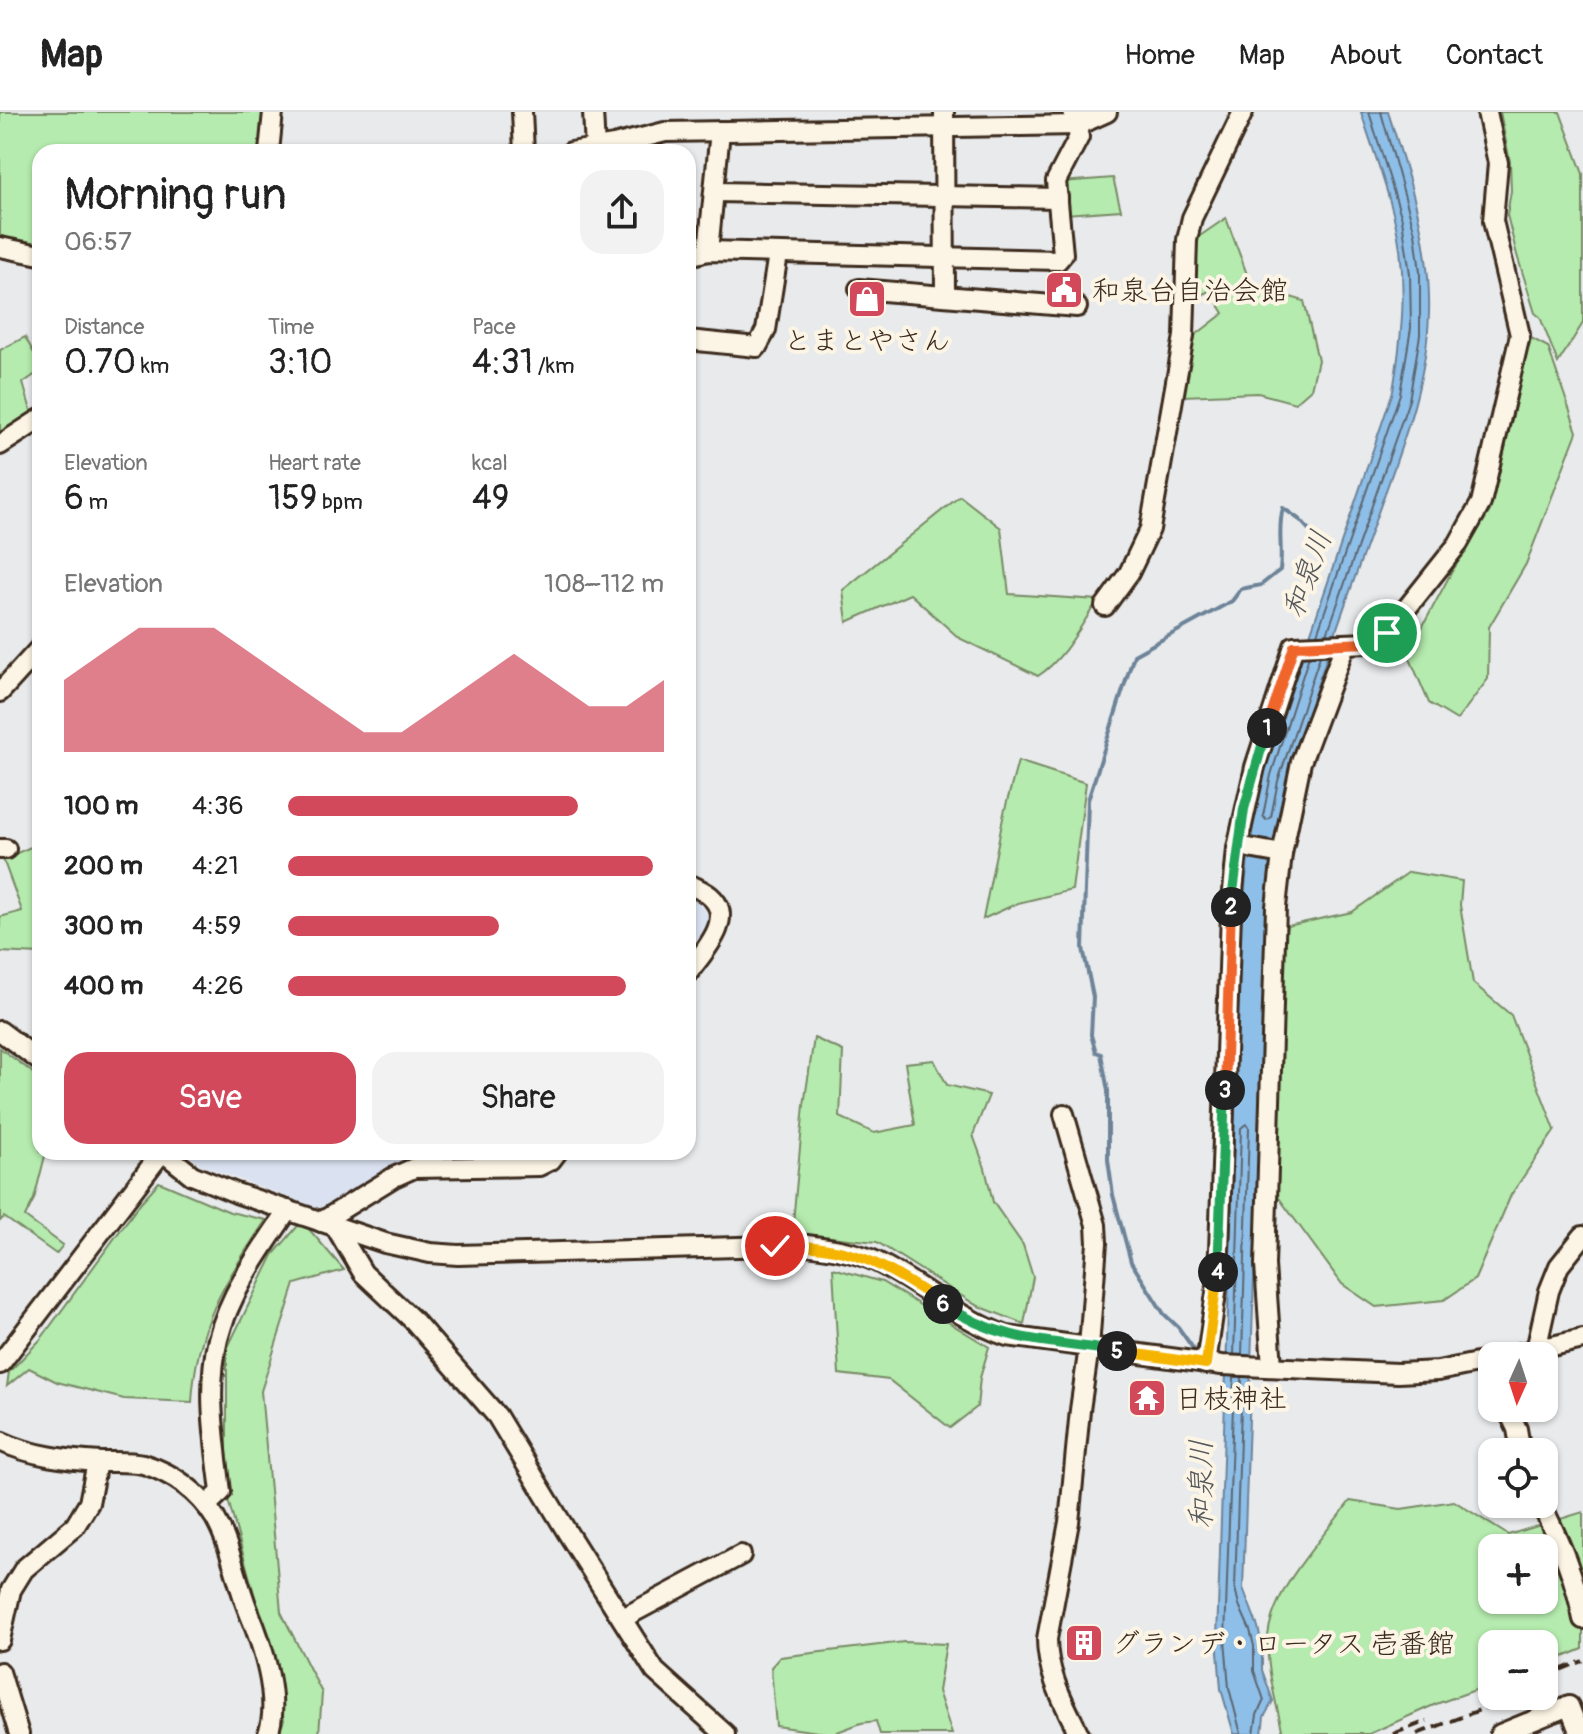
<!DOCTYPE html>
<meta charset="utf-8">
<style>
body{margin:0;font-family:Pangolin,"Klee One",sans-serif;background:#f2f2f2;color:#222;height:100vh;display:flex;flex-direction:column;font-size:30px;white-space:nowrap}
*{box-sizing:border-box;margin:0}
p{font-size:26px;color:#767676}
.icon{flex:none;width:44px;height:44px;fill:none;stroke:currentColor;stroke-width:2;stroke-linecap:round;stroke-linejoin:round}
.map{position:relative;flex:1;overflow:hidden}
.drawer{position:absolute;left:32px;top:32px;width:664px;height:1016px;display:flex;flex-direction:column;background:#fff;border-radius:24px;box-shadow:0 2px 6px #0004}
.drawer>*{flex:none}
.needle{width:52px;rotate:183deg}
.buttons{position:absolute;left:1478px;top:1230px;display:grid;gap:16px}
.buttons a{display:grid;place-items:center;width:80px;height:80px;border-radius:16px;background:#fff;box-shadow:0 2px 6px #0004;font-size:40px}
.pin{position:absolute;display:grid;place-items:center;width:68px;height:68px;color:#fff;margin:-34px;border:4px solid #fff;border-radius:50%;box-shadow:0 2px 8px #0007}
.km{position:absolute;width:40px;height:40px;margin:-20px;border-radius:50%;background:#222;color:#fff;font-size:22px;line-height:40px;text-align:center}
.round{display:grid;place-items:center;flex:none;width:84px;height:84px;border-radius:24px;background:#f2f2f2}
.overview{display:flex;align-items:center;justify-content:space-between;height:136px;padding:0 32px}
h1{font-size:44px;font-weight:600;line-height:60px}
.metrics{display:grid;grid-template-columns:repeat(3,1fr);gap:12px;height:136px;padding:8px 32px}
.metrics div{display:grid;align-content:center}
.metrics b{font-size:34px;font-weight:600}
.metrics small{font-size:22px;font-weight:400}
.metrics p{font-size:22px}
.chart{height:224px;padding:16px 32px}
.chart p{display:flex;justify-content:space-between}
.chart svg{width:100%;height:144px;margin-top:8px;fill:#d1495b;opacity:.7}
.primary-button{display:flex;gap:16px;margin-top:auto;padding:16px 32px}
.primary-button a{flex:1;height:92px;border-radius:24px;background:#d1495b;color:#fff;font-size:32px;font-weight:600;line-height:92px;text-align:center}
.primary-button a+a{background:#f2f2f2;color:#222}
ul{padding:0 32px;list-style:none;font-size:26px}
li{display:grid;grid-template-columns:128px 96px 1fr;align-items:center;height:60px}
li i{height:20px;border-radius:10px;background:#d1495b}
header{display:flex;align-items:center;gap:48px;box-sizing:border-box;height:112px;padding:0 40px;background:#fff;border-bottom:2px solid #e0e0e0}
header strong{font-size:38px}
nav{display:flex;gap:44px;margin-inline-start:auto;font-size:28px}
.map>svg:first-child{display:block}
</style>
<header>
<strong>Map</strong>
<nav><a>Home</a><a>Map</a><a>About</a><a>Contact</a></nav>
</header>
<div class="map">
<svg width="1583" height="1622" viewBox="0 0 1583 1622">
<rect width="100%" height="100%" fill="#e8eaec"/>
<filter id="ink" filterUnits="userSpaceOnUse"><feTurbulence type="fractalNoise" baseFrequency=".0125" numOctaves="2"/><feDisplacementMap in="SourceGraphic" scale="16" xChannelSelector="R" yChannelSelector="G"/><feConvolveMatrix kernelMatrix="1 2 1 2 8 2 1 2 1" color-interpolation-filters="sRGB"/></filter>
<g filter="url(#ink)">
<!-- built -->
<g fill="#dae2f1">
<polygon points="688,783 699,789 709,805 707,818 688,846"/>
<polygon points="185,1040 548,1040 535,1047 406,1051 320,1097 202,1053"/>
</g>
<!-- green -->
<g fill="#b5ebae" stroke="#788a66" stroke-width="2" fill-rule="evenodd">
<polygon points="0,0 263,0 259,40 40,40 40,137 0,129"/>
<polygon points="1500,0 1560,0 1583,62 1583,211 1558,251 1540,205 1535,201 1517,143 1507,103 1511,79 1510,50"/>
<polygon points="1113,66 1121,98 1065,102 1062,70"/>
<polygon points="1226,106 1251,173 1304,189 1318,248 1311,277 1295,291 1258,281 1183,284 1193,225 1224,201 1210,179 1195,185 1194,128"/>
<polygon points="25,225 40,252 40,259 23,271 32,302 0,323 0,238"/>
<polygon points="1531,226 1548,235 1577,320 1526,452 1489,515 1488,567 1457,608 1429,591 1408,542 1451,461 1490,399"/>
<path d="M960,384L1001,416L1009,482L1098,488C1080,515 1065,546 1038,564L959,526L910,482L847,510L843,478Z"/>
<polygon points="1018,649 1086,671 1072,778 1018,791 983,807 1004,701"/>
<polygon points="40,731 40,842 0,840 0,805 22,799 3,747"/>
<polygon points="1409,760 1462,769 1460,793 1473,871 1511,903 1555,1018 1511,1083 1475,1167 1444,1188 1376,1195 1342,1172 1271,1075 1270,886 1287,814 1352,800"/>
<polygon points="814,926 843,939 840,1005 874,1021 915,1013 905,951 934,948 947,973 989,983 973,1023 985,1056 993,1090 1023,1133 1033,1165 1024,1212 976,1193 877,1130 792,1121 804,993"/>
<polygon points="0,936 40,966 40,1040 46,1040 34,1087 25,1105 63,1133 56,1142 4,1105 0,1109"/>
<path d="M159,1070L230,1100L266,1108C225,1168 196,1215 192,1290L124,1287L57,1270L29,1256L7,1274L9,1260L40,1228L141,1090Z"/>
<polygon points="302,1109 344,1158 295,1172 261,1279 281,1500 322,1581 319,1622 279,1622 284,1608 263,1514 227,1384 227,1237 273,1143"/>
<polygon points="833,1156 882,1170 989,1235 980,1266 977,1295 950,1316 889,1268 839,1262"/>
<path d="M1350,1389L1401,1397L1454,1389L1508,1423L1583,1400V1537L1544,1553V1532H1492V1572L1436,1592L1369,1622H1283C1277,1594 1265,1552 1268,1524C1273,1476 1322,1427 1350,1389ZM1492,1436H1544V1488H1492Z"/>
<polygon points="904,1530 946,1532 938,1579 952,1622 880,1622 876,1609 861,1611 832,1622 776,1614 771,1555 780,1545"/>
</g>
<!-- water -->
<path fill="#8ebfe9" stroke="#6d8398" stroke-width="2" d="M1361,0H1388C1409,65 1431,131 1429,201C1427,273 1400,339 1376,406C1334,526 1286,645 1268,772L1243,1476L1258,1515L1262,1533V1558L1273,1589L1264,1605L1262,1622H1234L1221,1577L1217,1527L1241,813L1249,736L1263,661L1393,279C1401,231 1406,186 1400,137C1394,91 1375,45 1361,0Z"/>
<g fill="none" stroke-linecap="round" stroke-linejoin="round">
<!-- shore -->
<g stroke="#5c666f" stroke-width="2">
<polyline points="1317,522 1400,282 1411,216 1410,162 1402,107 1369,0"/>
<polyline points="1327,522 1409,288 1420,223 1420,160 1415,121 1381,0"/>
<polyline points="1309,544 1271,663 1263,704 1266,708 1271,705 1278,669 1320,544"/>
<polyline points="1234,1243 1241,1016 1246,1012 1249,1016 1242,1243"/>
<polyline points="1234,1265 1225,1527 1229,1576 1241,1622"/>
<polyline points="1242,1265 1235,1476 1239,1493 1250,1518 1254,1534 1254,1559 1264,1588 1257,1603 1254,1622"/>
</g>
<!-- stream -->
<path stroke="#6d8398" stroke-width="4" d="M1197,1242L1178,1215L1164,1202L1131,1150L1113,1083L1108,1048V979L1101,942L1096,940L1091,923L1093,885L1083,836L1088,688L1134,543L1232,489L1241,477L1261,473L1280,458C1283,437 1277,417 1283,396L1300,408L1319,429"/>
<!-- minor casing -->
<g stroke="#3b2a1e" stroke-width="24">
<g id="minor">
<polyline points="522,0 524,40"/>
<polyline points="593,0 595,37"/>
<polyline points="944,0 945,183"/>
<polyline points="269,40 273,0"/>
<polyline points="571,40 614,33 665,20 1078,13 1107,0"/>
<polyline points="715,80 1058,86"/>
<polyline points="0,135 40,143"/>
<polyline points="708,139 720,19"/>
<polyline points="688,144 708,139 1058,148 1063,142 1056,69 1079,25 1073,0"/>
<polyline points="859,177 1077,195"/>
<polyline points="688,228 757,235 766,218 778,142"/>
<polyline points="0,333 40,307"/>
<polyline points="1105,494 1129,461 1150,417 1184,224 1187,128 1192,106 1243,0"/>
<polyline points="0,580 40,536"/>
<polyline points="1249,736 1282,742"/>
<polyline points="0,737 6,737"/>
<path d="M688,772C695,775 704,779 710,784C737,807 702,841 688,861"/>
<polyline points="0,919 40,949"/>
<path d="M1064,1002L1096,1113L1097,1131L1089,1235L1080,1298L1069,1410L1047,1527C1047,1562 1064,1591 1079,1622"/>
<path d="M163,1040L192,1063L236,1081L385,1131L430,1141L458,1143L807,1133C829,1136 852,1139 873,1148C920,1170 957,1207 1007,1224L1222,1253L1398,1261L1438,1259L1492,1248"/>
<polyline points="321,1110 394,1065 414,1056 539,1054 551,1048 557,1040"/>
<polyline points="335,1114 363,1161 415,1210 497,1304 567,1420 655,1559 725,1622"/>
<polyline points="1536,1238 1549,1179 1559,1154 1583,1124"/>
<polyline points="1508,1244 1583,1227"/>
<polyline points="0,1252 162,1040"/>
<polyline points="1206,1252 1218,1167 1231,801 1237,736 1255,655 1294,534 1368,531 1387,521 1458,432 1481,391 1520,223 1493,109 1498,51 1487,0"/>
<polyline points="1272,1255 1265,1153 1276,795 1282,742 1301,650 1345,533"/>
<polyline points="1507,1296 1517,1317 1521,1340"/>
<path d="M0,1329C32,1344 66,1348 101,1350C114,1350 131,1349 143,1352C173,1361 199,1380 215,1406C231,1434 236,1468 248,1498C262,1531 281,1587 268,1622"/>
<path d="M1541,1392C1560,1430 1575,1465 1583,1507"/>
<path d="M207,1393L221,1380C215,1329 206,1277 218,1227C230,1180 261,1138 288,1098"/>
<polyline points="623,1506 741,1443"/>
<polyline points="0,1528 11,1478 24,1457 75,1414 89,1391 97,1350"/>
<polyline points="0,1560 19,1622"/>
<polyline points="1500,1622 1569,1594 1580,1622"/>
</g>
</g>
<!-- minor -->
<use href="#minor" stroke="#fcf5e5" stroke-width="18"/>
<!-- rail -->
<g stroke="#3b2a1e" stroke-width="4" stroke-dasharray="12 6" stroke-linecap="butt">
<polyline points="1544,1564 1583,1549"/>
<polyline points="1393,1622 1427,1609"/>
<polyline points="1417,1622 1516,1584"/>
</g>
</g>
</g>
<g fill="none" stroke-linecap="round" stroke-linejoin="round" filter="url(#ink)">
<!-- split-1 casing -->
<g stroke="#fff" stroke-width="16">
<polyline id="split-1" points="1267,616 1294,534 1368,531 1387,521"/>
</g>
<!-- split-2 casing -->
<g stroke="#fff" stroke-width="16">
<polyline id="split-2" points="1231,795 1244,697 1267,616"/>
</g>
<!-- split-3 casing -->
<g stroke="#fff" stroke-width="16">
<polyline id="split-3" points="1225,978 1231,795"/>
</g>
<!-- split-4 casing -->
<g stroke="#fff" stroke-width="16">
<polyline id="split-4" points="1218,1160 1225,978"/>
</g>
<!-- split-5 casing -->
<g stroke="#fff" stroke-width="16">
<polyline id="split-5" points="1117,1239 1206,1252 1218,1160"/>
</g>
<!-- split-6 casing -->
<g stroke="#fff" stroke-width="16">
<path id="split-6" d="M943,1192C1002,1231 1049,1229 1117,1239"/>
</g>
<!-- split-7 casing -->
<g stroke="#fff" stroke-width="16">
<path id="split-7" d="M775,1134C851,1131 882,1152 943,1192"/>
</g>
<!-- split-1 -->
<use href="#split-1" stroke="#f0652b" stroke-width="10"/>
<!-- split-2 -->
<use href="#split-2" stroke="#22a559" stroke-width="10"/>
<!-- split-3 -->
<use href="#split-3" stroke="#f0652b" stroke-width="10"/>
<!-- split-4 -->
<use href="#split-4" stroke="#22a559" stroke-width="10"/>
<!-- split-5 -->
<use href="#split-5" stroke="#f5b400" stroke-width="10"/>
<!-- split-6 -->
<use href="#split-6" stroke="#22a559" stroke-width="10"/>
<!-- split-7 -->
<use href="#split-7" stroke="#f5b400" stroke-width="10"/>
</g>
<!-- icons -->
<defs>
<g id="civic-square" transform="scale(2)"><rect x="-9" y="-9" width="18" height="18" rx="4" fill="#d1495b" stroke="#fcf5e5"/><path d="M-.6-6.5H3V-4.5H.6V-3L4-1V1h2V6H-6V1h2V-1L-.6-3ZM-1.2 2.5V6h2.4V2.5Z" fill="#fff"/></g>
<g id="shop-square" transform="scale(2)"><rect x="-9" y="-9" width="18" height="18" rx="4" fill="#d1495b" stroke="#fcf5e5"/><path d="M-5-2.5h2.3a2.7 3.5 0 0 1 5.4 0H5L5.5 6h-11ZM-1.5-2.5h3a1.5 2.3 0 0 0-3 0Z" fill="#fff"/></g>
<g id="temple-square" transform="scale(2)"><rect x="-9" y="-9" width="18" height="18" rx="4" fill="#d1495b" stroke="#fcf5e5"/><path d="M0-6L5-2H3V0L6.5 2.5H4V6H1.5V3h-3V6H-4V2.5H-6.5L-3 0V-2H-5Z" fill="#fff"/></g>
<g id="building-square" transform="scale(2)"><rect x="-9" y="-9" width="18" height="18" rx="4" fill="#d1495b" stroke="#fcf5e5"/><path d="M-4-6H4V6H1V3H-1V6H-4ZM-2.5-4.3h1.7v1.8h-1.7ZM.8-4.3h1.7v1.8H.8ZM-2.5-1h1.7V.8h-1.7ZM.8-1h1.7V.8H.8Z" fill="#fff"/></g>
</defs>
<g fill-rule="evenodd">
<use href="#civic-square" x="1064" y="178"/>
<use href="#shop-square" x="867" y="187"/>
<use href="#temple-square" x="1147" y="1286"/>
<use href="#building-square" x="1084" y="1531"/>
</g>
<g text-anchor="middle" stroke-width="8" stroke-linejoin="round" paint-order="stroke">
<!-- poi labels -->
<g font-size="28" fill="#3b2a1e" stroke="#fcf5e5" text-anchor="start">
<text x="1092" y="188">和泉台自治会館</text>
<text x="867" y="238" text-anchor="middle">とまとやさん</text>
<text x="1175" y="1296">日枝神社</text>
<text x="1112" y="1541">グランデ・ロータス 壱番館</text>
</g>
<!-- water labels -->
<g font-size="30" font-style="italic" fill="#54575b" stroke="#fcf5e5">
<text transform="translate(1307 462) rotate(-70)" y="10">和泉川</text>
<text transform="translate(1201 1372) rotate(-90)" y="10">和泉川</text>
</g>
</g>
</svg>
<div class="buttons">
<a><svg class="needle" viewBox="-14 -14 28 28"><path d="M0-13l5 13h-10z" fill="#e53935"/><path d="M0 13l5-13h-10z" fill="#767676"/></svg></a>
<a><svg class="icon" aria-label="locate" viewBox="0 0 24 24"><circle cx="12" cy="12" r="6"/><path d="M12 2v4M12 18v4M2 12h4M18 12h4"/></svg></a>
<a>+</a>
<a>−</a>
</div>
<div class="pin" style="left:1387px;top:521px;background:#1e9e55"><svg class="icon" aria-label="arrive" viewBox="0 0 24 24"><path d="M6 21V4h12l-3 4 3 4H6"/></svg></div>
<div class="pin" style="left:775px;top:1134px;background:#d93025"><svg class="icon" aria-label="check" viewBox="0 0 24 24"><path d="M5 12l5 5 9-10"/></svg></div>
<b class="km" style="left:1267px;top:616px">1</b>
<b class="km" style="left:1231px;top:795px">2</b>
<b class="km" style="left:1225px;top:978px">3</b>
<b class="km" style="left:1218px;top:1160px">4</b>
<b class="km" style="left:1117px;top:1239px">5</b>
<b class="km" style="left:943px;top:1192px">6</b>
<section class="drawer">
<div class="overview"><div><h1>Morning run</h1><p>06:57</p></div><a class="round"><svg class="icon" aria-label="share" viewBox="0 0 24 24"><path d="M12 15V3M7 8l5-5 5 5M5 13v7h14v-7"/></svg></a></div>
<div class="metrics">
<div><p>Distance</p><b>0.70<small> km</small></b></div>
<div><p>Time</p><b>3:10</b></div>
<div><p>Pace</p><b>4:31<small> /km</small></b></div>
</div>
<div class="metrics">
<div><p>Elevation</p><b>6<small> m</small></b></div>
<div><p>Heart rate</p><b>159<small> bpm</small></b></div>
<div><p>kcal</p><b>49</b></div>
</div>
<div class="chart"><p><span>Elevation</span>108–112 m</p>
<svg viewBox="0 0 160 44" preserveAspectRatio="none"><path d="M0 44V22L10 14L20 6L30 6L40 6L50 14L60 22L70 30L80 38L90 38L100 30L110 22L120 14L130 22L140 30L150 30L160 22V44z"/></svg>
</div>
<ul>
<li><b>100 m</b>4:36<i style="width:77%"></i></li>
<li><b>200 m</b>4:21<i style="width:97%"></i></li>
<li><b>300 m</b>4:59<i style="width:56%"></i></li>
<li><b>400 m</b>4:26<i style="width:90%"></i></li>
</ul>
<div class="primary-button"><a>Save</a><a>Share</a></div>
</section>
</div>
